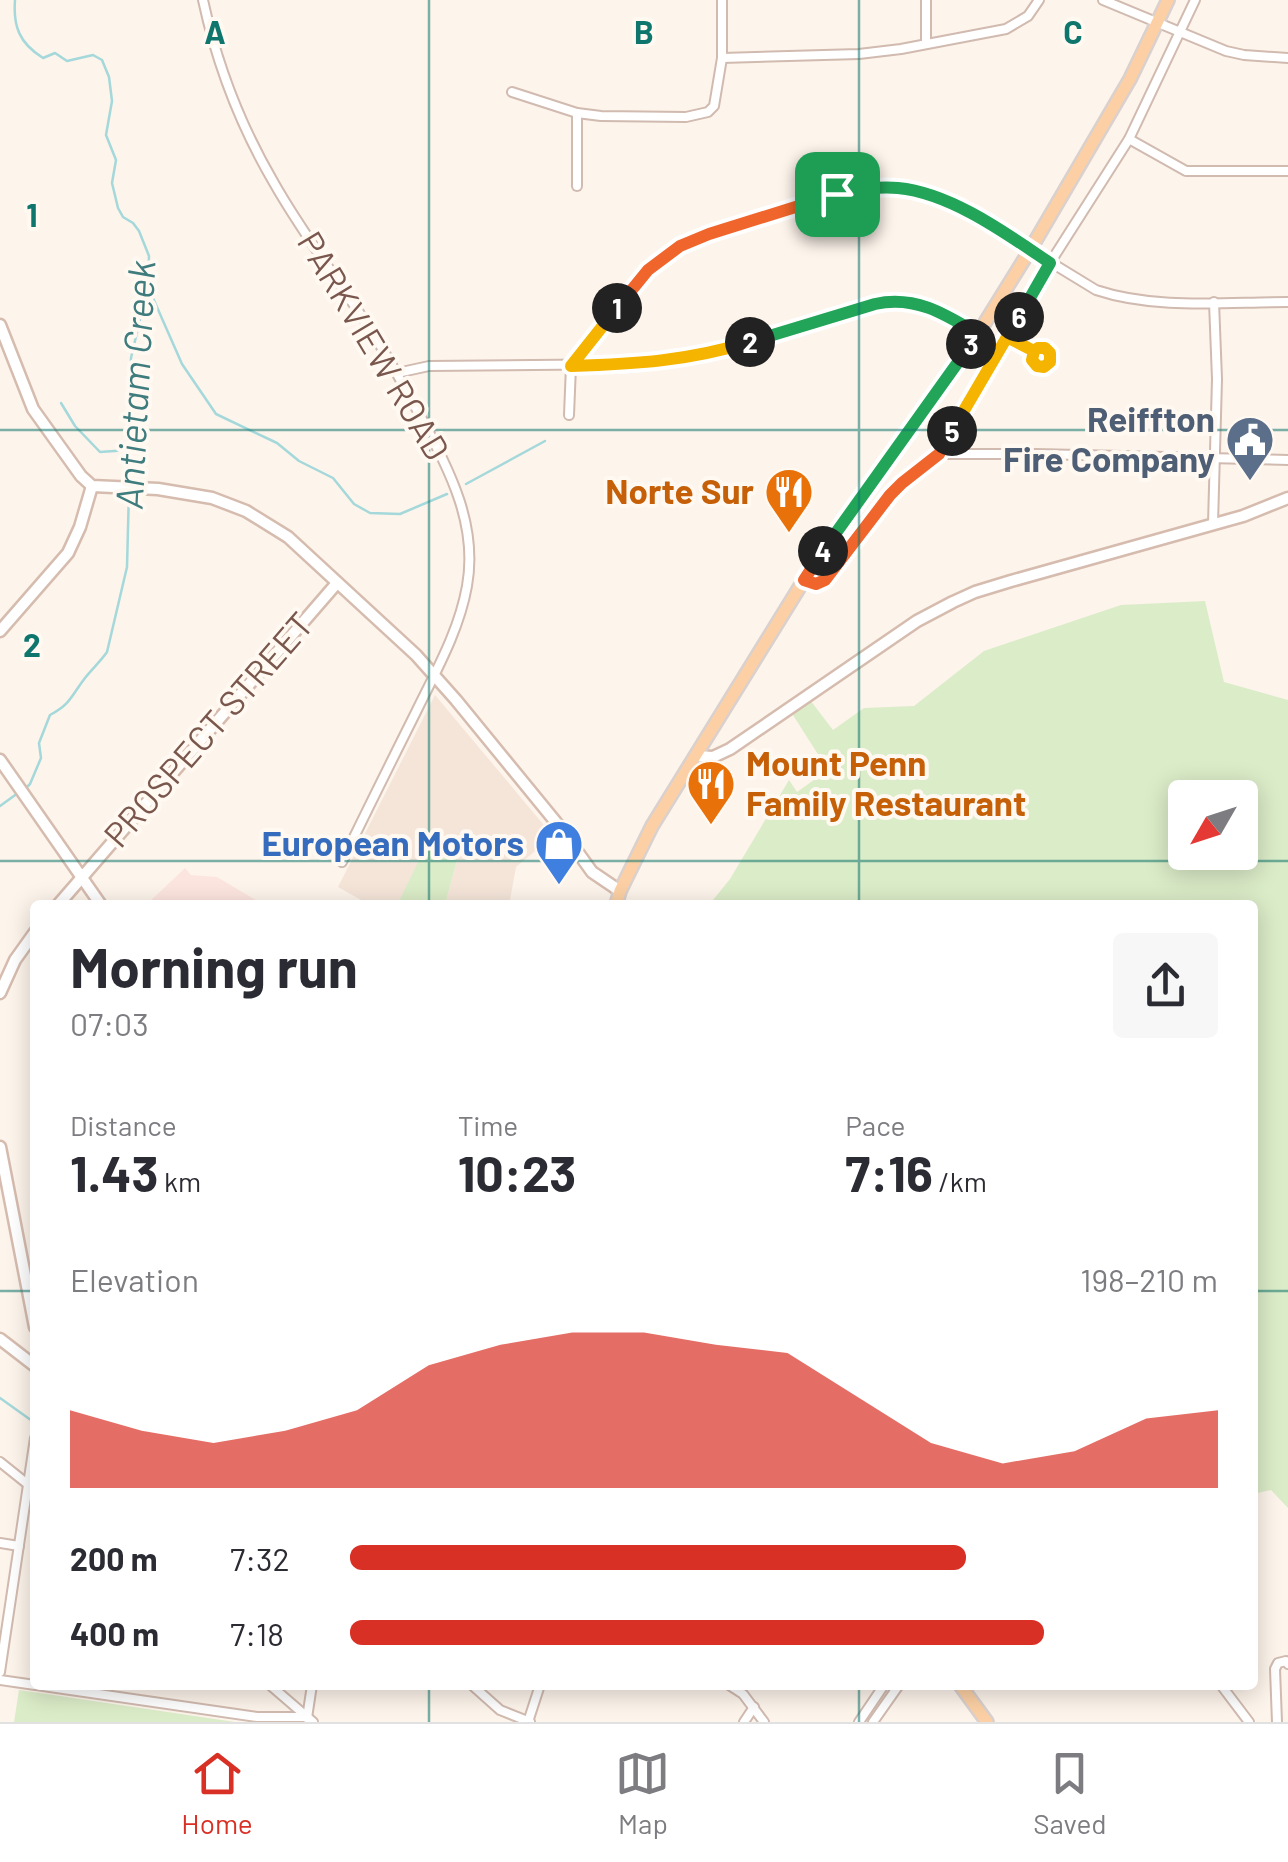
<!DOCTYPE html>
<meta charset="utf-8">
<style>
body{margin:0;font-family:Barlow,sans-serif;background:#f7f7f7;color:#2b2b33;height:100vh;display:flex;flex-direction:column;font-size:38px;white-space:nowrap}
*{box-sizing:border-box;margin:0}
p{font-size:32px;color:#7c7c81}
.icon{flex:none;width:55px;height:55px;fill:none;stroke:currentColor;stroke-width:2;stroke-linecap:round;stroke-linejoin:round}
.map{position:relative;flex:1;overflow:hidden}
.sheet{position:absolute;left:30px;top:900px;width:1228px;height:790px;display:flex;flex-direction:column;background:#fff;border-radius:10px;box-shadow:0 5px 25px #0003}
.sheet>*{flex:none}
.needle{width:65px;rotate:231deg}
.fabs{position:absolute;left:1168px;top:780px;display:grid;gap:20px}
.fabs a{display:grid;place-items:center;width:90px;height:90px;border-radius:10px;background:#fff;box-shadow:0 5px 25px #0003;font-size:50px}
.pin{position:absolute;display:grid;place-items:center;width:85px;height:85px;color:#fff;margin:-42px;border-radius:20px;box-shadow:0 5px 15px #0006}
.km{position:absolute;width:50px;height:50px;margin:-25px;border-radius:50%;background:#222;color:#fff;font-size:28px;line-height:50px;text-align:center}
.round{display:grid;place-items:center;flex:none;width:105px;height:105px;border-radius:10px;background:#f7f7f7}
.summary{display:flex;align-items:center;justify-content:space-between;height:170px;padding:0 40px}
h1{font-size:55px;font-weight:700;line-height:75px}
.metrics{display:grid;grid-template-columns:repeat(3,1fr);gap:15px;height:170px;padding:10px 40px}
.metrics div{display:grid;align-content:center}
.metrics b{font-size:50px;font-weight:700}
.metrics small{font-size:28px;font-weight:400}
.metrics p{font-size:28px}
.chart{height:280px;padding:20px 40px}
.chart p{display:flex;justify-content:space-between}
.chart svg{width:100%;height:180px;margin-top:10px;fill:#d93025;opacity:.7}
ul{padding:0 40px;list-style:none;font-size:32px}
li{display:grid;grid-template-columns:160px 120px 1fr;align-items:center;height:75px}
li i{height:25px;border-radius:12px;background:#d93025}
.tab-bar{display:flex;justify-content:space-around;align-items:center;height:140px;border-top:2px solid #e1e1e2;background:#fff;font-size:28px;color:#7c7c81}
.tab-bar a{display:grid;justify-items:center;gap:5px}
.tab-bar .current{color:#d93025}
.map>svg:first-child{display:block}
</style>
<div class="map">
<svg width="1288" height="1722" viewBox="0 0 1288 1722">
<rect width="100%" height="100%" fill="#fdf4eb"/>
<!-- residential -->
<polygon fill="#f5e5d9" points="435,695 553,836 516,867 509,905 445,905 458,856 430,841 397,905 370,905 338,887"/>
<!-- commercial -->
<polygon fill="#fde5df" points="185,868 191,875 217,877 264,905 146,905"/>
<!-- green -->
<g fill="#dbecc8" fill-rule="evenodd">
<path d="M1205,601L1224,682L1288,700V1508L1271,1490L1253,1494L1252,905H709L730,879L789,780L797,792L828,770L791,712L810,700L833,730L864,708L914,706L984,651L1121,605ZM1185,798H1240V852H1185Z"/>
<polygon points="429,840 458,856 445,905 397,905"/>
<polygon points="19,1690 235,1722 14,1722"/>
</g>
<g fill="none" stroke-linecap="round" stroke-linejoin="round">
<!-- stream -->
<g stroke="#a4d8da" stroke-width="2.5">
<path d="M15,0C13,26 19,43 43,58L55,53L67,61L93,55L102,60L109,77L112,101L106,135L116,160L112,183L118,208L123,217L133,223L139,231L149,256L148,285L131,358L128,436L130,482"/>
<polyline points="149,289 182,364 216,414 277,443 299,461 333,478 354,504 370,513 400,514 447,494"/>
<polyline points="61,403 75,426 100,452 128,450"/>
<polyline points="466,484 545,441"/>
<path d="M25,789L30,784L41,758L39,743L50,715C71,704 71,696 85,678C92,669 100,662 107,652L127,567L129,490"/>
<polyline points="0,806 18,793"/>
<polyline points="0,1398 35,1423"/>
</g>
<!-- street casing -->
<g stroke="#d1baaf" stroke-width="12">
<g id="street">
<path d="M203,0C217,65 240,125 274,183C305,238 345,288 378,342C394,367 408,394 423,421C450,472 478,525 467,586C459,631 436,671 416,712C391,762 366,812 342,862"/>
<polyline points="1103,0 1226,51 1244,55 1288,58"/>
<polyline points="926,44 926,0"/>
<polyline points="722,58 859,54 901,49 1006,29 1028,16 1039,0"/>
<polyline points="512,92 577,113 601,116 686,117 708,112 714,106 722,58 722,0"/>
<polyline points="577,113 577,186"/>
<polyline points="1129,139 1186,171 1288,171"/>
<polyline points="1007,337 1034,351 1038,348 1045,348 1050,353 1050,362 1044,367 1037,365 1032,360 1034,351"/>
<path d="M397,373L429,366L635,364L682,359L719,351L875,304C915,295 945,314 978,334"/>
<path d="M569,415L571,366L637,281L654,264L680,247L709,234L857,190C894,185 925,192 960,207L1096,290C1156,310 1225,302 1288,302"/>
<polyline points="939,454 1036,454 1288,460"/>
<polyline points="1213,524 1217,379 1214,302"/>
<polyline points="804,580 816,584 825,580 890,495 902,483 939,454 1050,263 1129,139 1195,0"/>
<polyline points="0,1462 35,1490"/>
<polyline points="0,1543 19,1546"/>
<polyline points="0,1672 35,1438"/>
<polyline points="0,1680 35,1685"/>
<polyline points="36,1685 257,1717 307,1717"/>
<polyline points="270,1685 313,1722"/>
<polyline points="472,1685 500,1710 530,1722"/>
<polyline points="729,1685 743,1694 764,1722"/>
<polyline points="1221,1685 1249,1722"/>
<polyline points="307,1718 312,1685"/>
<polyline points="528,1722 540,1685"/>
<polyline points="744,1722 754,1707"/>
<polyline points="859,1722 884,1685"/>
<polyline points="873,1722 899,1685"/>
<polyline points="1277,1722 1275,1669 1278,1663 1286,1661 1288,1664"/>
</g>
</g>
<!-- secondary casing -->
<g stroke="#d6bcaf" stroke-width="15">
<g id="secondary">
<polyline points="0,325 33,409 81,476 92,486 158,489 212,498 246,511 288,537 416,655 456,700 559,826 592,872 620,891"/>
<polyline points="0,631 68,553 80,527 92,486"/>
<polyline points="695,756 713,757 730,749 917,621 953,602 975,592 1011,581 1243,516 1288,498"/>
<polyline points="0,760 101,905"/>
<polyline points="58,905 337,583"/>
<polyline points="0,993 15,960 35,932"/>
<polyline points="0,1147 35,1327"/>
<polyline points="0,1339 35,1366"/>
</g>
</g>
<!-- primary casing -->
<g stroke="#dad0cd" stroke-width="16">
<g id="primary">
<polyline points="616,905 620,891 652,826 804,580 844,520 978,334 1030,250 1130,79 1168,0"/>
<polyline points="960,1685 987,1722"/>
</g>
</g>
<!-- street -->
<use href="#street" stroke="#fff" stroke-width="8"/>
<!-- secondary -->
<use href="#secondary" stroke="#fff" stroke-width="10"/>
<!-- primary -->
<use href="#primary" stroke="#fcd0a4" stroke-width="11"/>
</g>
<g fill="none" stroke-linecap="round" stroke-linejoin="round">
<!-- split-1 casing -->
<g stroke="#fff" stroke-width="20">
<polyline id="split-1" points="617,308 648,270 680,246 709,234 837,194"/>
</g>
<!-- split-2 casing -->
<g stroke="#fff" stroke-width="20">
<path id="split-2" d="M617,308L571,366C636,364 687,361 750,342"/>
</g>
<!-- split-3 casing -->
<g stroke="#fff" stroke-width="20">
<path id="split-3" d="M750,342L875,304C915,295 945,314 978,334L971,344"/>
</g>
<!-- split-4 casing -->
<g stroke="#fff" stroke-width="20">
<polyline id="split-4" points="823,551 971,344"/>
</g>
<!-- split-5 casing -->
<g stroke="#fff" stroke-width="20">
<polyline id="split-5" points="823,551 804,580 816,584 825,580 890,495 902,483 939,454 952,431"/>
</g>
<!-- split-6 casing -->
<g stroke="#fff" stroke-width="20">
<polyline id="split-6" points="952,431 1007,337 1034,351 1038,348 1045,348 1050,353 1050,362 1044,367 1037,366 1032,360 1034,351 1007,337 1019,317"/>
</g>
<!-- split-7 casing -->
<g stroke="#fff" stroke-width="20">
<path id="split-7" d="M837,194C857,190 877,186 898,188C951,193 1007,234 1050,263L1019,317"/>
</g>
<!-- split-1 -->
<use href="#split-1" stroke="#f0652b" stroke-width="12"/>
<!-- split-2 -->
<use href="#split-2" stroke="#f5b400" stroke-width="12"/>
<!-- split-3 -->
<use href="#split-3" stroke="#22a559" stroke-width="12"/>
<!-- split-4 -->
<use href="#split-4" stroke="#22a559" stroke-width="12"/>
<!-- split-5 -->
<use href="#split-5" stroke="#f0652b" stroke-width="12"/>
<!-- split-6 -->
<use href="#split-6" stroke="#f5b400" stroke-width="12"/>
<!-- split-7 -->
<use href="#split-7" stroke="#22a559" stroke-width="12"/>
</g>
<!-- grid -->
<path fill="none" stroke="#0f766e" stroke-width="2.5" stroke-opacity="0.55" d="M429,0V905M859,0V905M0,430H1288M0,861H1288M0,1291H35M1252,1291H1288M429,1685V1722M859,1685V1722"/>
<!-- icons -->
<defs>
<g id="civic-pin" transform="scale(2.5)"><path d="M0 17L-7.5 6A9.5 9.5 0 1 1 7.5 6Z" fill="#5c6f8a" stroke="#fff9f2"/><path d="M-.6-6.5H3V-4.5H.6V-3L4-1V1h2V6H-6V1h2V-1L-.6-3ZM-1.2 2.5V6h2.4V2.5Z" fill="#fff"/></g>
<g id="restaurant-pin" transform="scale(2.5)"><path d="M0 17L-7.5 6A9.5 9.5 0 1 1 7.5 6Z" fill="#e8710a" stroke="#fff9f2"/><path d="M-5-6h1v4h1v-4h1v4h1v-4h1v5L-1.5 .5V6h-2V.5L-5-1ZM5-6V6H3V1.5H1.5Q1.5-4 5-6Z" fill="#fff"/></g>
<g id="shop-pin" transform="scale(2.5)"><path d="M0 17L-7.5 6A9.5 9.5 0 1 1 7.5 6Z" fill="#3f7fe0" stroke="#fff9f2"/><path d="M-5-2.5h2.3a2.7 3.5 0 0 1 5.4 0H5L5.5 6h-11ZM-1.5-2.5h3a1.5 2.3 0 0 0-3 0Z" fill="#fff"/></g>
</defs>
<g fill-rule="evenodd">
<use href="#civic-pin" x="1250" y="440"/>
<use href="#restaurant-pin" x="789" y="492"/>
<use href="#restaurant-pin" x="711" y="784"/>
<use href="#shop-pin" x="559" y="844"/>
</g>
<g text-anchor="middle" stroke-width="8" stroke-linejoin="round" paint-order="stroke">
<!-- street labels -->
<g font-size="35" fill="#7a574c" stroke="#fff9f2">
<text transform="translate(373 346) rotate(59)" y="12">PARKVIEW ROAD</text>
<text transform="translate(209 730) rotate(-49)" y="12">PROSPECT STREET</text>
</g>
<!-- service labels -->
<g font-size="35" font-weight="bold" fill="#4e5e75" stroke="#fff9f2" text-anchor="end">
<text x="1215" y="432">Reiffton<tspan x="1215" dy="40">Fire Company</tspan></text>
</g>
<!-- food labels -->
<g font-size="35" font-weight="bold" fill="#c56008" stroke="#fff9f2" text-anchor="end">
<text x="754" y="504">Norte Sur</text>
<text x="746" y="776" text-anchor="start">Mount Penn<tspan x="746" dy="40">Family Restaurant</tspan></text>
</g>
<!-- shop labels -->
<g font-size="35" font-weight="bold" fill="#366cbe" stroke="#fff9f2" text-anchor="end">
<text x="524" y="856">European Motors</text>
</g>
<!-- water labels -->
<g font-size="38" font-style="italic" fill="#3f7c7e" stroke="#fff9f2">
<text transform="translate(136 385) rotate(-87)" y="13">Antietam Creek</text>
</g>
</g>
<g font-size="32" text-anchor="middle" font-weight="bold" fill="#0f766e" stroke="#fff9f2" stroke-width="8" stroke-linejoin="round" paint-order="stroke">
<text x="215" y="44">A</text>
<text x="644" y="44">B</text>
<text x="1073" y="44">C</text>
<text x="32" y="227">1</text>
<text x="32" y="657">2</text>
</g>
</svg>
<div class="fabs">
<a><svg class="needle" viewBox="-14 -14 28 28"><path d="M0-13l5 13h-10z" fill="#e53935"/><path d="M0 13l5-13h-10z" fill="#7c7c81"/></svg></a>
</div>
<div class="pin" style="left:837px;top:194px;background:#1e9e55"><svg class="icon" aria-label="arrive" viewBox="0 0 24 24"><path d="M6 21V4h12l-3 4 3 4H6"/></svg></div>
<b class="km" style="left:617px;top:308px">1</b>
<b class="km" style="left:750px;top:342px">2</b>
<b class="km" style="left:971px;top:344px">3</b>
<b class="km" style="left:823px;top:551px">4</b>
<b class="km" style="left:952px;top:431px">5</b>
<b class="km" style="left:1019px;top:317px">6</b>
<section class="sheet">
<div class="summary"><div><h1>Morning run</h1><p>07:03</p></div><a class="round"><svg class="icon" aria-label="share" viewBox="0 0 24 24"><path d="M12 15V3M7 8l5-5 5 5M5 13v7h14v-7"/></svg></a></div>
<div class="metrics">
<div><p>Distance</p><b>1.43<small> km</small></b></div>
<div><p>Time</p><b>10:23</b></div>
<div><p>Pace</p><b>7:16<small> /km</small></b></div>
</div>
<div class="chart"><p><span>Elevation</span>198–210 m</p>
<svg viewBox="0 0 160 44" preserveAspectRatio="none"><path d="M0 44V25L10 30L20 33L30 30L40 25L50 14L60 9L70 6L80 6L90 9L100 11L110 22L120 33L130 38L140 35L150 27L160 25V44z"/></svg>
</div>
<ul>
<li><b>200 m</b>7:32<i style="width:71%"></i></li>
<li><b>400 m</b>7:18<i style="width:80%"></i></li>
</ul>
</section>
</div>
<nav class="tab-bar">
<a class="current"><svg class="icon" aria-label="home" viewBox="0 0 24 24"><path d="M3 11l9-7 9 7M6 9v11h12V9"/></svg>Home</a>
<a><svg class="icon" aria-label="map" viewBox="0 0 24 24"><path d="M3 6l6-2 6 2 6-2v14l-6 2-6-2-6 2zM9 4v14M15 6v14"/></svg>Map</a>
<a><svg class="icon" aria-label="saved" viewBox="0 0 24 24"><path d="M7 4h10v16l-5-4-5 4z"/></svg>Saved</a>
</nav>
